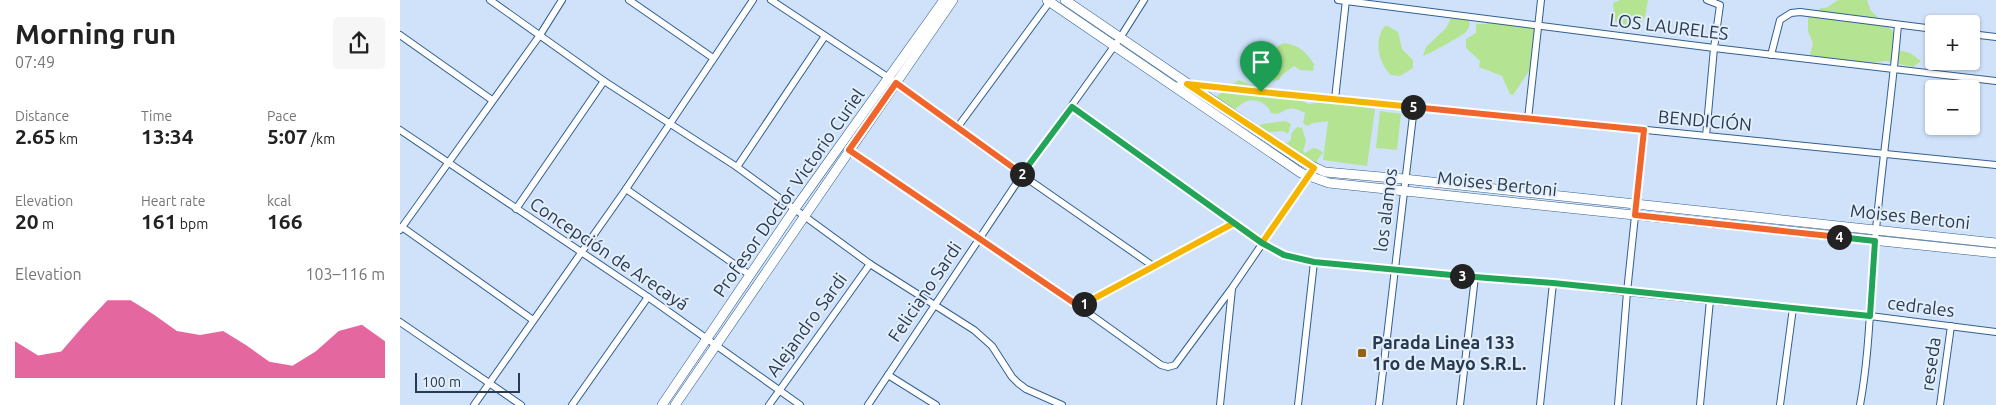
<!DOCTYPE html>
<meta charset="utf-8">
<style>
body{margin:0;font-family:Ubuntu,sans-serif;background:#f6f6f6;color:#222;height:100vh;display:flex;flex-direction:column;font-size:19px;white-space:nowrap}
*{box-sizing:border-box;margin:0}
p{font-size:16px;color:#767676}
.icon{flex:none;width:28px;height:28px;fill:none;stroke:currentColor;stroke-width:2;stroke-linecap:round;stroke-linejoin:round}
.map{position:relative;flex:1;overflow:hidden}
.sheet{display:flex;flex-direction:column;background:#fff;width:400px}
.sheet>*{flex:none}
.controls{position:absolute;left:1525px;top:15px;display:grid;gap:10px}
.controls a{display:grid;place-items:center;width:55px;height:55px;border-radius:5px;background:#fff;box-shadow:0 1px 4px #0004;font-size:25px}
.scale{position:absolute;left:15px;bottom:12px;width:105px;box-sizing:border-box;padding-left:5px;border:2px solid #263a51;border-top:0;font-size:14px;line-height:18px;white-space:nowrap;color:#263a51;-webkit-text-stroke:4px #e4eefa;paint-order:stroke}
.pin{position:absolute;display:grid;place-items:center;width:42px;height:42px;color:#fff;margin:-51px -21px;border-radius:50% 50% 50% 0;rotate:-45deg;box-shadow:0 0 5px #0007}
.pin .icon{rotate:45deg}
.km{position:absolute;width:25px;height:25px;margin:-12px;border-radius:50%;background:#222;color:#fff;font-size:14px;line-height:25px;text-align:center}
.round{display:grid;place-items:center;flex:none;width:52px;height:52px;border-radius:5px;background:#f6f6f6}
.headline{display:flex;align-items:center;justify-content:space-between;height:85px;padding:0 15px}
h1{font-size:28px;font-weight:700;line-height:38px}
.metrics{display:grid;grid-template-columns:repeat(3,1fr);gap:8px;height:85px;padding:5px 15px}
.metrics div{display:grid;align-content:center}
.metrics b{font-size:21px;font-weight:700}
.metrics small{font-size:14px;font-weight:400}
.metrics p{font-size:14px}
.chart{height:140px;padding:10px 15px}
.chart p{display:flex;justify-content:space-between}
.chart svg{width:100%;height:90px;margin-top:5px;fill:#db2777;opacity:.7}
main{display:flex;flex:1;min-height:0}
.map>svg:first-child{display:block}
</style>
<main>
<section class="sheet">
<div class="headline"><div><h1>Morning run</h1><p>07:49</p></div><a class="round"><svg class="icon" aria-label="share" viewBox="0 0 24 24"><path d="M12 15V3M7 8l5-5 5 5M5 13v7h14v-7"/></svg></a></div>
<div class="metrics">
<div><p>Distance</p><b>2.65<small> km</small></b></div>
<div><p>Time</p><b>13:34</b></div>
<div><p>Pace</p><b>5:07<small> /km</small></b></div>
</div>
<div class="metrics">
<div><p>Elevation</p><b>20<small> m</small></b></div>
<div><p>Heart rate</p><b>161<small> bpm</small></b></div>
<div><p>kcal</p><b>166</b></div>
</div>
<div class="chart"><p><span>Elevation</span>103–116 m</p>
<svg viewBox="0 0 160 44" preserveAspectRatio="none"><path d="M0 44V26L10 33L20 31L30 18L40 6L50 6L60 13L70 21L80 23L90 21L100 28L110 36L120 38L130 31L140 21L150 18L160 26V44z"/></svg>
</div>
</section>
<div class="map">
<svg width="1596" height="405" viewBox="0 0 1596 405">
<rect width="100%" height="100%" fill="#cfe2f9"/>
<!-- green -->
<g fill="#b4e491">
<polygon points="1220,0 1248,0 1245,17 1241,22 1233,22 1224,28 1215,21 1213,3"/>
<polygon points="1438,0 1467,0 1471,11 1498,36 1498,50 1510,53 1521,61 1513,67 1486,61 1462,64 1410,55 1413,43 1408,31 1408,18 1421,8 1426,8"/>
<path d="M1059,12L1069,20C1070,25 1069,28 1066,32C1062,36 1029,54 1023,56L1026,47L1046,28L1053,14Z"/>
<polygon points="1089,21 1135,25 1140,33 1131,68 1113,95 1110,94 1102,76 1079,67 1080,61 1066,48 1066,39 1076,33 1076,24 1086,24"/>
<path d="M985,26H988L998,32L1002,49L1013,60V68L1000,76L991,75C979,64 973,39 985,26Z"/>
<path d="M884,43C899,45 906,52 914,64L913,71L900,70L894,66L882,75L879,80L871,81L877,67L865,63V55L876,49L879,45Z"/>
<path d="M839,80L860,89L900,99L908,104L916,103L922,98L931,103L975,109L967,166L923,160L928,121L913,123L907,126L903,123L905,113C884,101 885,117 871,113C868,104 857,98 847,101C840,104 832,112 826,116L816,113L813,108L814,98C824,92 830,85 839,80Z"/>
<polygon points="980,111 1001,114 997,150 976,148"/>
<polygon points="885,121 891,124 888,134 883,131 869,132 869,134 882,143 887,143 891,140 891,134 897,127 902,128 906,141 903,151 905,153 913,148 918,149 923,153 917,160 919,169 858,127 862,124"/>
</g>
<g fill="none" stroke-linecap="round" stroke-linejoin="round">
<!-- street casing -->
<g stroke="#325f91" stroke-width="8">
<g id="street">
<polyline points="90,0 204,81 337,167 470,264 574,330 592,346 612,377 618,383 626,389 662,405"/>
<polyline points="229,0 313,58"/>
<polyline points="371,0 489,78 622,175 753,266"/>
<polyline points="938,0 1314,48 1596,81"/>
<polyline points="1571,34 1596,37"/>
<polyline points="0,35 92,100"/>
<polyline points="1371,55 1380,20 1391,13 1400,12 1534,29"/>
<polyline points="773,86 787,84 1596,165"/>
<polyline points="935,99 946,0"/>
<polyline points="672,107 862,243 884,255 914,262 1075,277"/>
<polyline points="1128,119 1141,0"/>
<polyline points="557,128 651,0"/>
<polyline points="0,130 248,297 400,405"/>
<polyline points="1306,136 1314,48 1320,5 1307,0"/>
<polyline points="449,150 680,307 761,365 768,367 775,365 832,288 914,168"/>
<polyline points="337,167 425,36"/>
<polyline points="226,189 350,275"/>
<polyline points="116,209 204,81"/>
<polyline points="2,227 133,320"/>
<polyline points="0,230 140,35 162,0"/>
<polyline points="680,307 835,223"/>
<polyline points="0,322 121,405"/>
<polyline points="488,375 536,405"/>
<polyline points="74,405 226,189 353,0"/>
<polyline points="172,405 248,297"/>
<polyline points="369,405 470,264"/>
<polyline points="468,405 622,175 720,38 744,0"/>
<polyline points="820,405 832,289"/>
<polyline points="898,405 914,262"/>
<polyline points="979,405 1014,107"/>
<polyline points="1060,405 1075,277 1153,283 1227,292 1244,130"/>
<polyline points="1140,405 1153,283"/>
<polyline points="1218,405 1227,292 1470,316 1596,332"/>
<polyline points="1300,405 1310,300"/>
<polyline points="1380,405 1393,308"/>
<path d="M1460,405C1470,351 1470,296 1475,241C1481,169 1492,97 1498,25"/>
<polyline points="1540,405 1551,326"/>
</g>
</g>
<!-- secondary casing -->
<g stroke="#325f91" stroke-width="10">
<g id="secondary">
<polyline points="647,0 901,173 929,183 1596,253"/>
<polyline points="665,0 903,162 925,172 1004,179 1596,243"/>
<polyline points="262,405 394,210 544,0"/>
<polyline points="275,405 553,0"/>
</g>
</g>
<!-- street -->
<use href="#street" stroke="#fff" stroke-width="6"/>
<!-- secondary -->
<use href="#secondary" stroke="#fff" stroke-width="9"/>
</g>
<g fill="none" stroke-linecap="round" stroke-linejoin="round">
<!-- split-1 casing -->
<g stroke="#fff" stroke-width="10">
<polyline id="split-1" points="684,304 834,223 862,243 914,168 787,84 861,92"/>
</g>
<!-- split-2 casing -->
<g stroke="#fff" stroke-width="10">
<polyline id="split-2" points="622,174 496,83 449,150 680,307 684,304"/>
</g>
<!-- split-3 casing -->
<g stroke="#fff" stroke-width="10">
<polyline id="split-3" points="622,174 672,107 862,243 884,255 914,262 1062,276"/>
</g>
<!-- split-4 casing -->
<g stroke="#fff" stroke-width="10">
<polyline id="split-4" points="1062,276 1153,283 1470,316 1475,241 1439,237"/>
</g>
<!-- split-5 casing -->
<g stroke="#fff" stroke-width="10">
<polyline id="split-5" points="1013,107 1244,130 1235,215 1439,237"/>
</g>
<!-- split-6 casing -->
<g stroke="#fff" stroke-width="10">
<polyline id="split-6" points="861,92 1013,107"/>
</g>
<!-- split-1 -->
<use href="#split-1" stroke="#f5b400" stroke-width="6"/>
<!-- split-2 -->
<use href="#split-2" stroke="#f0652b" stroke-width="6"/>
<!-- split-3 -->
<use href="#split-3" stroke="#22a559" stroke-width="6"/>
<!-- split-4 -->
<use href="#split-4" stroke="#22a559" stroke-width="6"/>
<!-- split-5 -->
<use href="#split-5" stroke="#f0652b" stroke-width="6"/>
<!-- split-6 -->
<use href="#split-6" stroke="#f5b400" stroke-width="6"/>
</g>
<!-- markers -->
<rect fill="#946314" stroke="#e4eefa" stroke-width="2" x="957" y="348" width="10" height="10" rx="2.5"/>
<g text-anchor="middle" stroke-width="4" stroke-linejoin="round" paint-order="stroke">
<!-- street labels -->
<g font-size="18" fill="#263a51" stroke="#e4eefa">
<text transform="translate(1269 27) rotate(7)" y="6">LOS LAURELES</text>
<text transform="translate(1305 121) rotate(5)" y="6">BENDICIÓN</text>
<text transform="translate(1097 184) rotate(6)" y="6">Moises Bertoni</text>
<text transform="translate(389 193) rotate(-55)" y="6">Profesor Doctor Victorio Curiel</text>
<text transform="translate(986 210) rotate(-83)" y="6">los alamos</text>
<text transform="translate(1510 217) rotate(6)" y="6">Moises Bertoni</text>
<text transform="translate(209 254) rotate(34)" y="6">Concepción de Arecayá</text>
<text transform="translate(525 292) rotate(-56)" y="6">Feliciano Sardi</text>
<text transform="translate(1521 307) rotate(7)" y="6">cedrales</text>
<text transform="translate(407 325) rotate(-54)" y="6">Alejandro Sardi</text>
<text transform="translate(1531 364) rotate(-82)" y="6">reseda</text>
</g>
<!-- poi labels -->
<g font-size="18" font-weight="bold" fill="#263a51" stroke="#e4eefa" text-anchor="start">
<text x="972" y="349">Parada Linea 133<tspan x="972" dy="21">1ro de Mayo S.R.L.</tspan></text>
</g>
</g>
</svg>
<div class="controls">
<a>+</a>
<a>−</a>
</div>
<div class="scale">100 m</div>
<div class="pin" style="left:861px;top:92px;background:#1e9e55"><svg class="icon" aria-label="arrive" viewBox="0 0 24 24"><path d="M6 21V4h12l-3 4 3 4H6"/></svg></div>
<b class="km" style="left:684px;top:304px">1</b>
<b class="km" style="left:622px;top:174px">2</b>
<b class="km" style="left:1062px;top:276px">3</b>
<b class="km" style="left:1439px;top:237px">4</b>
<b class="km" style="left:1013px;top:107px">5</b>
</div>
</main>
